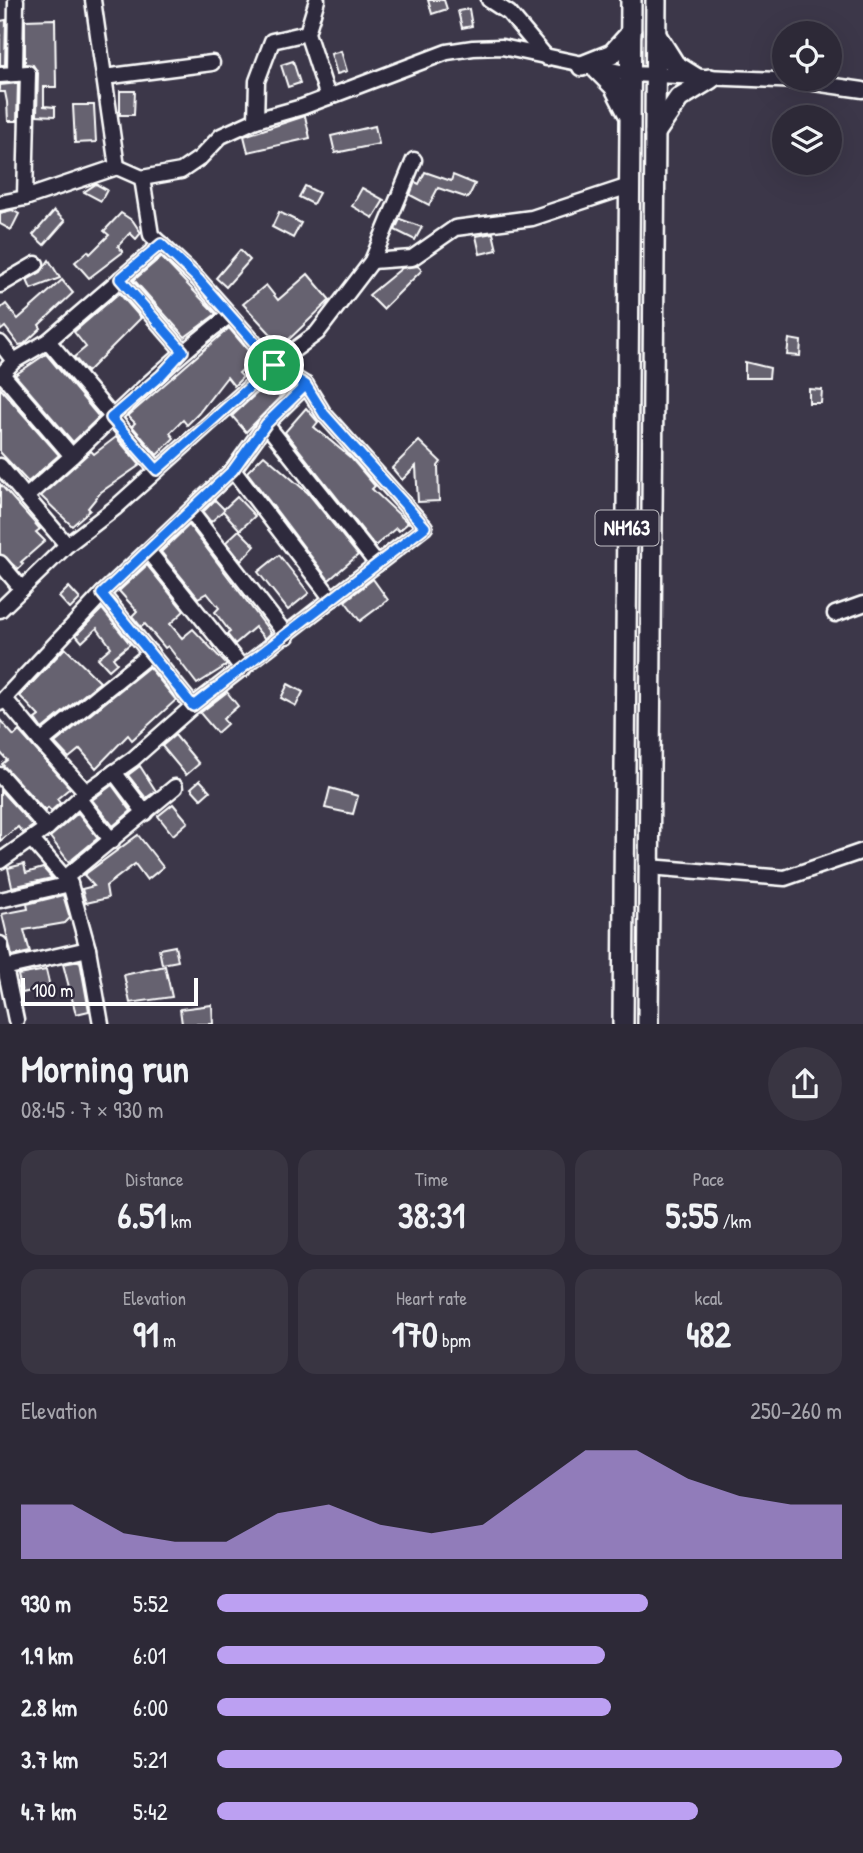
<!DOCTYPE html>
<meta charset="utf-8">
<style>
body{margin:0;font-family:"Patrick Hand",sans-serif;background:#393542;color:#f1f3f6;height:100vh;display:flex;flex-direction:column;font-size:26px;white-space:nowrap}
*{box-sizing:border-box;margin:0}
p{font-size:23px;color:#a7a6ad}
.icon{flex:none;width:38px;height:38px;fill:none;stroke:currentColor;stroke-width:2;stroke-linecap:round;stroke-linejoin:round}
.map{position:relative;height:1024px;overflow:hidden}
.details{display:flex;flex-direction:column;background:#2d2937;flex:1}
.details>*{flex:none}
.controls{position:absolute;left:772px;top:21px;display:grid;gap:14px}
.controls a{display:grid;place-items:center;width:70px;height:70px;border-radius:50%;background:#2d2937;box-shadow:0 7px 28px #0002,0 0 0 2px #484552;font-size:35px}
.scale{position:absolute;left:21px;bottom:18px;width:177px;box-sizing:border-box;padding-left:7px;border:4px solid #fff;border-top:0;font-size:19px;line-height:24px;white-space:nowrap;color:#fff;-webkit-text-stroke:5px #2f2a3d;paint-order:stroke}
.pin{position:absolute;display:grid;place-items:center;width:60px;height:60px;color:#fff;margin:-30px;border:4px solid #fff;border-radius:50%;box-shadow:0 2px 7px #0007}
.round{display:grid;place-items:center;flex:none;width:74px;height:74px;border-radius:37px;background:#393542}
.summary{display:flex;align-items:center;justify-content:space-between;height:119px;padding:0 21px}
h1{font-size:38px;font-weight:700;line-height:52px}
.stats{display:grid;grid-template-columns:repeat(3,1fr);gap:10px;height:119px;padding:7px 21px}
.stats div{display:grid;align-content:center;border-radius:18px;background:#393542;text-align:center}
.stats b{font-size:35px;font-weight:700}
.stats small{font-size:19px;font-weight:400}
.stats p{font-size:19px}
.chart{height:196px;padding:14px 21px}
.chart p{display:flex;justify-content:space-between}
.chart svg{width:100%;height:126px;margin-top:7px;fill:#bca0f2;opacity:.7}
ul{padding:0 21px;list-style:none;font-size:23px}
li{display:grid;grid-template-columns:112px 84px 1fr;align-items:center;height:52px}
li i{height:18px;border-radius:9px;background:#bca0f2}
.map>svg:first-child{display:block}
</style>
<div class="map">
<svg width="863" height="1024" viewBox="0 0 863 1024">
<rect width="100%" height="100%" fill="#3c3749"/>
<filter id="ink" filterUnits="userSpaceOnUse"><feTurbulence type="fractalNoise" baseFrequency=".0143" numOctaves="2"/><feDisplacementMap in="SourceGraphic" scale="14" xChannelSelector="R" yChannelSelector="G"/><feConvolveMatrix kernelMatrix="1 2 1 2 8 2 1 2 1" color-interpolation-filters="sRGB"/></filter>
<g filter="url(#ink)">
<!-- building -->
<g fill="#666270" stroke="#fff" stroke-width="2">
<polygon points="428,0 444,0 447,9 432,14"/>
<polygon points="469,9 472,26 462,28 458,11"/>
<polygon points="55,19 56,87 44,87 44,106 55,107 55,116 37,115 38,73 33,65 25,64 25,20"/>
<polygon points="6,20 5,65 0,65 0,21"/>
<polygon points="341,51 347,71 337,74 331,54"/>
<polygon points="293,61 300,83 288,87 281,65"/>
<polygon points="18,83 17,121 8,121 7,102 5,92 0,92 0,85"/>
<polygon points="120,91 135,91 134,115 120,115"/>
<polygon points="73,105 94,105 96,142 75,143"/>
<polygon points="305,116 310,138 248,152 244,136"/>
<polygon points="375,126 379,144 335,153 331,136"/>
<polygon points="425,172 451,181 453,175 475,184 468,198 438,188 429,205 410,195 415,182 419,184"/>
<polygon points="96,184 107,190 101,201 84,192"/>
<polygon points="305,186 319,193 313,204 299,197"/>
<polygon points="362,188 384,200 373,218 352,206"/>
<polygon points="12,210 19,214 11,230 0,224 0,213"/>
<polygon points="54,211 65,221 44,245 33,235"/>
<polygon points="279,212 301,223 293,238 272,227"/>
<polygon points="121,213 133,221 141,233 136,239 130,233 118,246 123,252 89,278 75,262 88,251 90,254 109,235 104,231"/>
<polygon points="400,219 422,227 415,240 395,230"/>
<polygon points="493,233 497,250 480,254 476,236"/>
<polygon points="240,250 250,260 226,287 216,278"/>
<polygon points="161,257 216,314 185,337 134,280"/>
<polygon points="49,260 60,278 31,289 27,280 41,272"/>
<polygon points="418,266 422,270 383,309 369,295 402,268"/>
<polygon points="308,274 330,300 282,346 243,304 266,285 278,300"/>
<polygon points="62,280 73,293 39,325 41,328 24,344 19,345 5,327 0,331 0,309 6,304 18,319"/>
<polygon points="119,293 141,318 87,372 74,357 86,347 74,332"/>
<polygon points="229,328 252,355 247,359 250,363 239,373 243,377 234,386 227,377 198,414 187,425 183,420 170,433 174,438 157,455 132,426 135,423 128,416"/>
<polygon points="789,339 801,341 800,356 787,355"/>
<polygon points="46,354 99,417 73,442 15,375"/>
<polygon points="745,362 770,368 769,378 745,378"/>
<polygon points="272,379 285,392 246,432 232,416"/>
<polygon points="0,388 59,455 28,482 0,452"/>
<polygon points="809,389 822,390 821,403 809,403"/>
<polygon points="306,408 318,422 314,427 351,458 375,486 372,489 408,523 399,531 396,528 375,546 285,432"/>
<polygon points="116,437 140,465 101,492 88,508 90,510 72,526 41,496 91,451 94,454"/>
<polygon points="419,441 441,462 438,466 439,501 418,502 416,466 402,480 392,468"/>
<polygon points="264,455 308,493 358,555 329,580 247,472"/>
<polygon points="0,484 40,529 36,532 45,541 21,562 23,564 18,569 0,554"/>
<polygon points="237,497 255,516 240,530 223,511 211,522 203,512 215,500 224,509"/>
<polygon points="189,525 271,633 265,639 255,627 235,644 227,634 230,632 215,612 219,608 207,593 198,598 161,552"/>
<polygon points="239,530 255,546 241,561 226,542"/>
<polygon points="279,555 309,593 288,610 258,572"/>
<polygon points="147,565 184,611 170,624 182,638 193,629 227,665 197,684 168,646 165,648 145,624 141,627 132,616 137,611 119,591"/>
<polygon points="373,579 388,600 360,621 345,601"/>
<polygon points="69,587 80,599 70,609 59,597"/>
<polygon points="102,609 130,644 113,658 117,663 109,670 98,658 111,647 97,628 82,642 76,635"/>
<polygon points="65,648 100,682 42,729 35,719 39,716 20,696"/>
<polygon points="149,667 176,700 132,740 128,735 96,768 80,749 69,758 55,743"/>
<polygon points="288,684 303,692 296,706 281,698"/>
<polygon points="227,692 238,706 223,719 227,724 217,733 200,713"/>
<polygon points="0,720 14,736 19,731 70,788 57,799 60,803 51,811 48,808 45,811 2,764 7,760 0,752"/>
<polygon points="175,735 199,764 186,775 162,746"/>
<polygon points="140,766 156,791 146,798 128,775"/>
<polygon points="200,780 210,791 201,799 191,788"/>
<polygon points="112,785 131,811 113,826 92,800"/>
<polygon points="330,788 358,796 353,814 325,808"/>
<polygon points="0,790 33,826 23,833 18,827 0,841"/>
<polygon points="173,804 188,822 173,835 158,816"/>
<polygon points="78,813 98,838 69,862 50,837"/>
<polygon points="138,835 163,867 147,880 135,864 106,886 108,898 86,903 82,889 94,886 84,875"/>
<polygon points="24,864 26,873 43,868 52,878 12,887 8,868"/>
<polygon points="63,895 70,918 65,923 24,930 30,952 12,956 2,914 28,909 27,904"/>
<polygon points="175,946 178,961 162,964 159,949"/>
<polygon points="80,961 89,1011 76,1014 63,964"/>
<polygon points="165,966 172,997 130,1003 124,975"/>
<polygon points="46,970 50,987 22,993 18,975"/>
<polygon points="212,1005 213,1024 182,1024 180,1009"/>
</g>
<g fill="none" stroke-linecap="round" stroke-linejoin="round">
<!-- minor casing -->
<g stroke="#fff" stroke-width="19">
<g id="minor">
<polyline points="93,0 117,167"/>
<polyline points="317,0 307,33 328,97"/>
<polyline points="489,0 509,13 547,58"/>
<polyline points="15,74 28,73 25,198"/>
<polyline points="0,75 15,74 16,0"/>
<polyline points="104,77 212,63"/>
<polyline points="256,120 257,81 272,41 307,33"/>
<polyline points="142,178 181,171 200,158 221,136 256,120 302,107 447,52 473,48 502,47 630,74 800,81 863,90"/>
<polyline points="0,203 25,198 117,167 142,178 151,235 198,279 274,365 306,385 324,414 425,527 193,706 133,759 86,792 47,828 0,861"/>
<polyline points="372,261 412,258 455,228 532,218 629,186"/>
<polyline points="120,279 183,351"/>
<polyline points="0,285 36,264"/>
<polyline points="48,341 157,470"/>
<polyline points="0,343 14,361"/>
<polyline points="2,374 72,456 26,497 67,545"/>
<polyline points="0,376 14,361 48,341 161,244"/>
<polyline points="266,424 377,564"/>
<path d="M72,456C123,407 174,357 230,315"/>
<polyline points="0,466 26,497"/>
<polyline points="233,470 332,599"/>
<polyline points="191,512 287,636"/>
<polyline points="148,551 243,669"/>
<polyline points="0,563 22,589"/>
<polyline points="102,594 193,706"/>
<polyline points="0,610 67,545 115,508 274,365 317,333 372,261 414,160"/>
<polyline points="835,614 863,604"/>
<polyline points="5,699 41,742 151,653"/>
<polyline points="0,703 102,594 233,470 266,424 306,385"/>
<polyline points="41,742 86,792"/>
<polyline points="114,772 145,813"/>
<polyline points="0,775 47,828"/>
<polyline points="79,799 112,841"/>
<polyline points="32,840 70,884 88,949 101,1024"/>
<polyline points="649,867 785,878 863,851"/>
<polyline points="65,878 175,787"/>
<polyline points="0,900 70,884"/>
<polyline points="0,944 16,1020"/>
<polyline points="4,968 88,949"/>
</g>
</g>
<!-- highway casing -->
<g stroke="#fff" stroke-width="24">
<g id="highway">
<polyline points="656,35 675,65 696,78"/>
<polyline points="582,66 612,54 631,33"/>
<polyline points="598,70 614,86 628,113"/>
<polyline points="655,133 679,98 710,79"/>
<polyline points="623,1024 631,0"/>
<polyline points="648,1024 656,0"/>
</g>
</g>
<!-- minor -->
<use href="#minor" stroke="#2f2a3d" stroke-width="14"/>
<!-- highway -->
<use href="#highway" stroke="#2f2a3d" stroke-width="19"/>
</g>
</g>
<g fill="none" stroke-linecap="round" stroke-linejoin="round" filter="url(#ink)">
<!-- route casing -->
<g stroke="#fff" stroke-width="14">
<polyline id="route" points="274,365 198,279 161,244 120,279 183,351 161,375 111,418 157,470 274,365 306,385 266,424 233,470 102,594 193,706 425,527 324,414 306,385 274,365"/>
</g>
<!-- route -->
<use href="#route" stroke="#1a73e8" stroke-width="9"/>
</g>
<g text-anchor="middle" stroke-width="5" stroke-linejoin="round" paint-order="stroke">
<!-- shield labels -->
<rect fill="#2f2a3d" stroke="#c1bfc5" stroke-width="2" x="595.5" y="510.5" width="63" height="35" rx="5"/>
<g font-size="21" font-weight="bold" fill="#fff">
<text x="627" y="535">NH163</text>
</g>
</g>
</svg>
<div class="controls">
<a><svg class="icon" aria-label="locate" viewBox="0 0 24 24"><circle cx="12" cy="12" r="6"/><path d="M12 2v4M12 18v4M2 12h4M18 12h4"/></svg></a>
<a><svg class="icon" aria-label="layers" viewBox="0 0 24 24"><path d="M12 4l9 5-9 5-9-5zM3 14l9 5 9-5"/></svg></a>
</div>
<div class="scale">100 m</div>
<div class="pin" style="left:274px;top:365px;background:#1e9e55"><svg class="icon" aria-label="arrive" viewBox="0 0 24 24"><path d="M6 21V4h12l-3 4 3 4H6"/></svg></div>
</div>
<section class="details">
<div class="summary"><div><h1>Morning run</h1><p>08:45 · 7 × 930 m</p></div><a class="round"><svg class="icon" aria-label="share" viewBox="0 0 24 24"><path d="M12 15V3M7 8l5-5 5 5M5 13v7h14v-7"/></svg></a></div>
<div class="stats">
<div><p>Distance</p><b>6.51<small> km</small></b></div>
<div><p>Time</p><b>38:31</b></div>
<div><p>Pace</p><b>5:55<small> /km</small></b></div>
</div>
<div class="stats">
<div><p>Elevation</p><b>91<small> m</small></b></div>
<div><p>Heart rate</p><b>170<small> bpm</small></b></div>
<div><p>kcal</p><b>482</b></div>
</div>
<div class="chart"><p><span>Elevation</span>250–260 m</p>
<svg viewBox="0 0 160 44" preserveAspectRatio="none"><path d="M0 44V25L10 25L20 35L30 38L40 38L50 28L60 25L70 32L80 35L90 32L100 19L110 6L120 6L130 16L140 22L150 25L160 25V44z"/></svg>
</div>
<ul>
<li><b>930 m</b>5:52<i style="width:69%"></i></li>
<li><b>1.9 km</b>6:01<i style="width:62%"></i></li>
<li><b>2.8 km</b>6:00<i style="width:63%"></i></li>
<li><b>3.7 km</b>5:21<i style="width:100%"></i></li>
<li><b>4.7 km</b>5:42<i style="width:77%"></i></li>
</ul>
</section>
